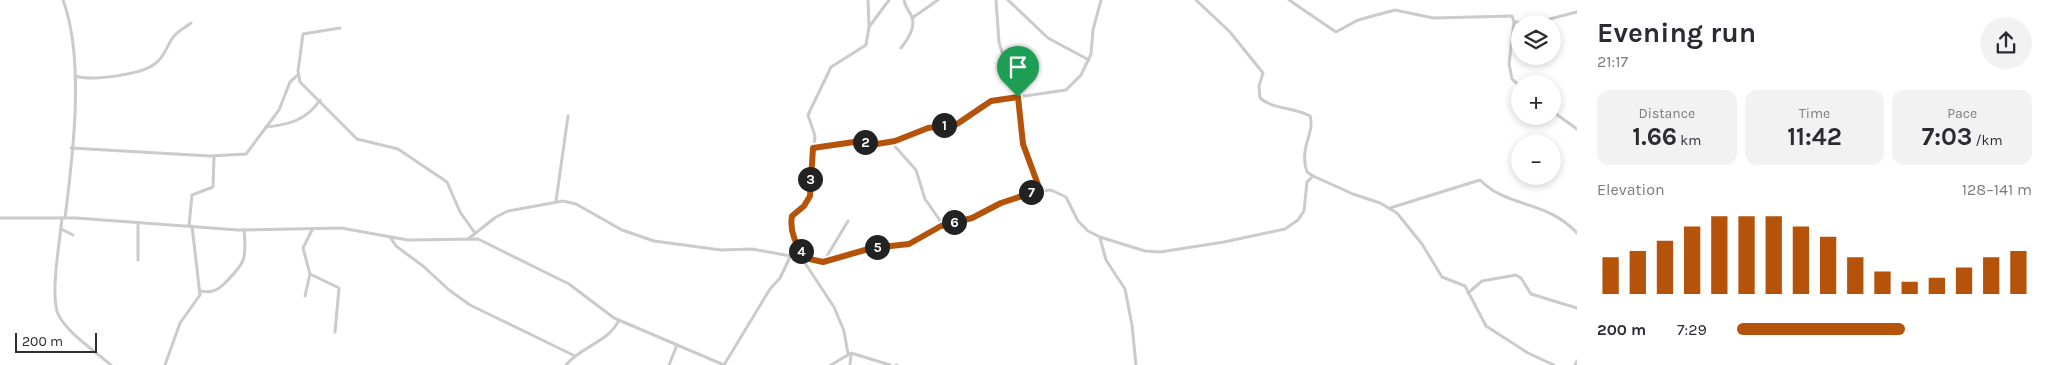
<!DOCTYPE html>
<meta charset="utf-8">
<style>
body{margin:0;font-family:Karla,sans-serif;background:#f2f2f3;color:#2b2b33;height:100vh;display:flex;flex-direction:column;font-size:19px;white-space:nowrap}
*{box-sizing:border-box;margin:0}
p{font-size:16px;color:#7c7c81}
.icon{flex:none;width:28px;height:28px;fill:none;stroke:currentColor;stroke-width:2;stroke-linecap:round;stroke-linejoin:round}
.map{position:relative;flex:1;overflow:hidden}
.panel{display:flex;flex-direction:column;background:#fff;width:475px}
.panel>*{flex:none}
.buttons{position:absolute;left:1511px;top:15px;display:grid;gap:10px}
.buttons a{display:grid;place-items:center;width:50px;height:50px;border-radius:50%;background:#fff;box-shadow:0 2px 8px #0003;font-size:25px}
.scale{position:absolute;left:15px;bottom:12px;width:82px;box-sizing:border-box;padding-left:5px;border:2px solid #2e2e2e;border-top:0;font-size:14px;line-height:18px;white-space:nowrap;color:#2e2e2e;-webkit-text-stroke:4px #fff;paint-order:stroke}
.pin{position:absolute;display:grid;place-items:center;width:42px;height:42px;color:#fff;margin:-51px -21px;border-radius:50% 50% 50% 0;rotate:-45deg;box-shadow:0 0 5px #0007}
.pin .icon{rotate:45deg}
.km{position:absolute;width:25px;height:25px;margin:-12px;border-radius:50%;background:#222;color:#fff;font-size:14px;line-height:25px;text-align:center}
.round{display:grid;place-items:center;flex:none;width:52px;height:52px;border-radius:26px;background:#f2f2f3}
.summary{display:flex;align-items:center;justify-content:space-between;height:85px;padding:0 20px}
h1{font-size:28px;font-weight:700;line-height:38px}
.figures{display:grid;grid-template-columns:repeat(3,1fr);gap:8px;height:85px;padding:5px 20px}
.figures div{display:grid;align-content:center;border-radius:12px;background:#f2f2f3;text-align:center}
.figures b{font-size:25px;font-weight:700}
.figures small{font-size:14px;font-weight:400}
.figures p{font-size:14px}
.chart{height:140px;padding:10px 20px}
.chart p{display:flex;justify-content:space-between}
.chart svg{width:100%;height:90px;margin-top:5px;stroke:#b45309;stroke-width:6}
ul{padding:0 20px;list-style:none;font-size:16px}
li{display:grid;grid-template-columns:80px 60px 1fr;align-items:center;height:38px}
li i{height:12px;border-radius:6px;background:#b45309}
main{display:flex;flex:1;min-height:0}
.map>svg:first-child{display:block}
</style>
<main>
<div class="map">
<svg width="1577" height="365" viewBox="0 0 1577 365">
<rect width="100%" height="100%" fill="#fff"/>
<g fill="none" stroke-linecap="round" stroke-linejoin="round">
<!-- street -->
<g stroke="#cbcbcb" stroke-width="3">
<path d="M63,0C85,59 73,155 65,218"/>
<polyline points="996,0 999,42 1004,59 1018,78 1023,144 1040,190"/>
<polyline points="1008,0 1048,38 1089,60"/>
<path d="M1196,0L1230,32L1263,73L1259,86L1260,98C1274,110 1294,107 1310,116C1314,128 1306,140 1305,152C1304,159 1305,166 1307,172L1313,176"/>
<polyline points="1289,0 1336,32 1358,20 1395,10 1433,18 1512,16 1514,22 1509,64 1512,79 1520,86"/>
<polyline points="912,18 938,0"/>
<polyline points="1514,22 1534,23 1577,12"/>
<polyline points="869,27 889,0"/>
<polyline points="340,28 303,34 298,71 300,82 357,139 398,149 447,182 460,212 475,233"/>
<path d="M901,48C908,39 917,26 911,15C908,10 905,6 904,0"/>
<path d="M75,76C92,81 146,75 158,61C166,54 168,42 175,35C179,30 186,27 191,23"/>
<polyline points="1552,111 1577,129"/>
<path d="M266,127C288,125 307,120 320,100"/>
<polyline points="892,143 916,170 925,199 939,219 941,226"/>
<polyline points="71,148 210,156 246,154 279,110 290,82 298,75"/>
<polyline points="813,148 854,142 887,143 928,128 957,124 991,101 1066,90 1081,75 1091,54 1093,30 1101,0"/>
<polyline points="556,201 568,116"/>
<path d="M1390,208L1480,180C1509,209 1545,199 1577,233"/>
<polyline points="0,218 76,218 238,230 341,228 408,240 478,239 569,284 614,318 724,365"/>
<path d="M62,218C60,240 50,296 58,314C66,332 96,352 111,365"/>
<polyline points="189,226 192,195 213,187 214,156"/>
<polyline points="61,229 73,235"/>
<polyline points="390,237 396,246 423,266 449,290 470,305 575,356"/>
<polyline points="1100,238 1106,260 1125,289 1132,325 1136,365"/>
<polyline points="468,239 496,217 508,211 563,201 576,204 622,230 654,241 721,250 752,249 823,262 872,248 909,244 941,226 972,218 1001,203 1030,192 1051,190 1066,197 1078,221 1088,231 1100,237 1145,251 1160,252 1224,242 1285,229 1298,220 1304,211 1307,182 1313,176 1353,194 1380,203 1397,213 1422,244 1442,277 1465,286 1486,326 1528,353 1554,365"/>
<polyline points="801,257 834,307 844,331 848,354"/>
<path d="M805,258C797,245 789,232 792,216L805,206L810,196L815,136L808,115L831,67L866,45L869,27L868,0"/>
<polyline points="138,260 138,223"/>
<polyline points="824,261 848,221"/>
<polyline points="310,274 339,288 335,332"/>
<path d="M200,291C211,293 217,291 225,283C245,263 247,259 244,230"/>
<polyline points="1468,293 1482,281 1516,275 1521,278 1531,294 1577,308"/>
<polyline points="305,296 310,274 303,248 312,230"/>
<polyline points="165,365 180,323 200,295 192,226"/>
<path d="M566,365C580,347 609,342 619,320"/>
<polyline points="669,365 677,345"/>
<polyline points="724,365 770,289 780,278 791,255"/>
<polyline points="831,365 851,353 890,365"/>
<polyline points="850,365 851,354"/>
<polyline points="896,365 897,365"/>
<polyline points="1575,365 1577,361"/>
</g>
</g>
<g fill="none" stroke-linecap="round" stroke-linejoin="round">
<!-- route casing -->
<g stroke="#fff" stroke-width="10">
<path id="route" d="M1018,97L1023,144L1040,190L1001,203L972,218L941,226L909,244L872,248L823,262L805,258C797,246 789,232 792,216L804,206L810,196L813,148L854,142L877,144L895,141L928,128L957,124L991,101Z"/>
</g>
<!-- route -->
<use href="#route" stroke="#b45309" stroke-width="6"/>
</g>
</svg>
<div class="buttons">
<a><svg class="icon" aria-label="layers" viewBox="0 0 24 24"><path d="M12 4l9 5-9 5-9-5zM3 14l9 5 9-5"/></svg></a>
<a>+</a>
<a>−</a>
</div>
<div class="scale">200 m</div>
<div class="pin" style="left:1018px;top:97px;background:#1e9e55"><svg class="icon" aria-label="arrive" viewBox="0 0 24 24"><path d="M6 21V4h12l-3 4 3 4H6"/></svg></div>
<b class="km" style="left:944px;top:125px">1</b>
<b class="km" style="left:865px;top:142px">2</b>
<b class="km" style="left:810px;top:179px">3</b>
<b class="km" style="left:801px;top:251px">4</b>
<b class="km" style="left:877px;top:247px">5</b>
<b class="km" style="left:954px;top:222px">6</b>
<b class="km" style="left:1031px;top:192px">7</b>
</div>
<section class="panel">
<div class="summary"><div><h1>Evening run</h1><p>21:17</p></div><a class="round"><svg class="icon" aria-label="share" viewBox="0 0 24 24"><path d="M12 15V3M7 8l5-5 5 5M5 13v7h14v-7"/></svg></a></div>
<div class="figures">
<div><p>Distance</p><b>1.66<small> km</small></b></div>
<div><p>Time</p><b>11:42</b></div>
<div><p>Pace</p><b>7:03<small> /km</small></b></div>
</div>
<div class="chart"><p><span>Elevation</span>128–141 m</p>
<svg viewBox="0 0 160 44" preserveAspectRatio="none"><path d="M5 44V26M15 44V23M25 44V18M35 44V11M45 44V6M55 44V6M65 44V6M75 44V11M85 44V16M95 44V26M105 44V33M115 44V38M125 44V36M135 44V31M145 44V26M155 44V23"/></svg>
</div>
<ul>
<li><b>200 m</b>7:29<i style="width:57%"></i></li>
</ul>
</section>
</main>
